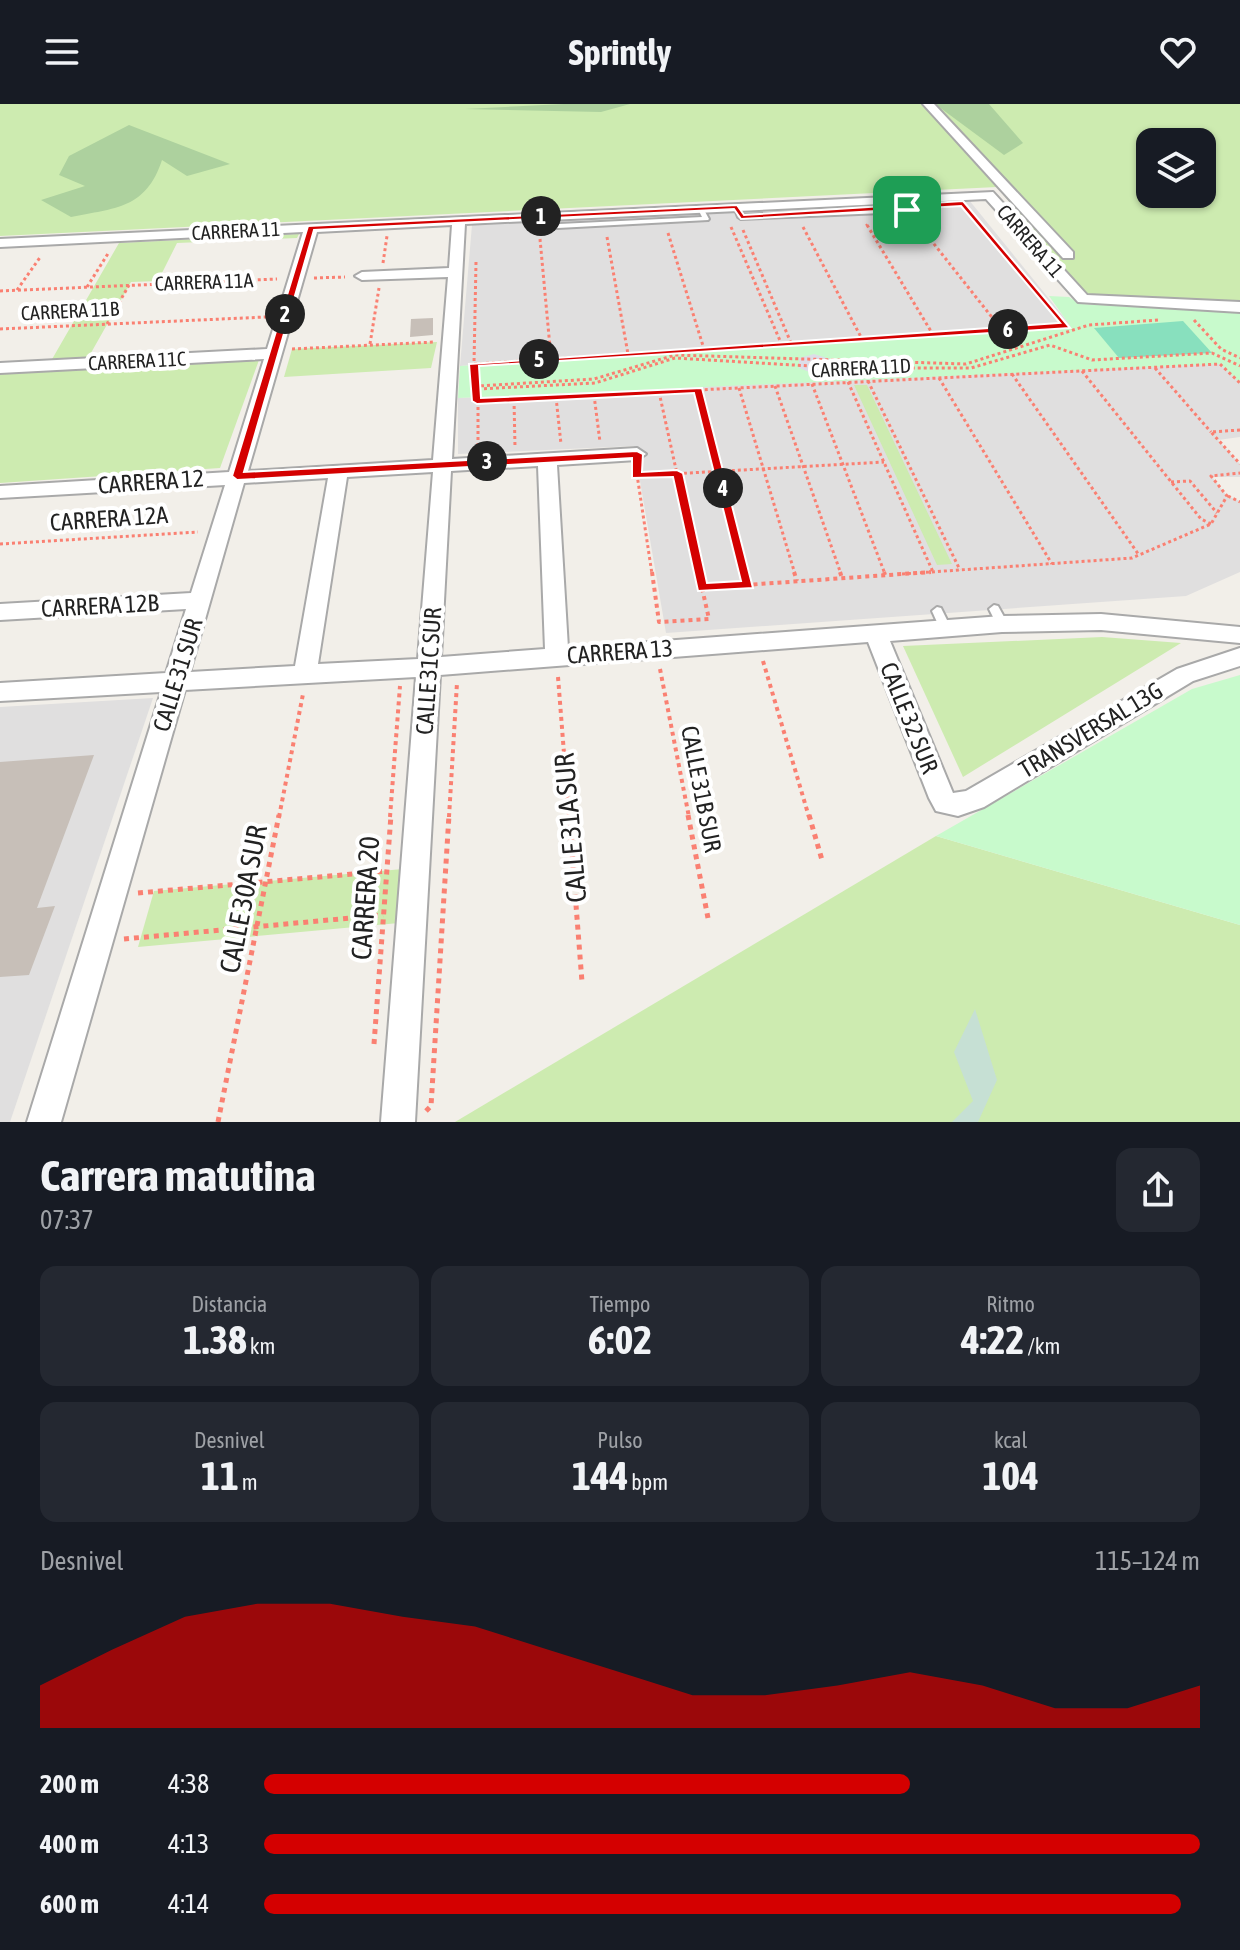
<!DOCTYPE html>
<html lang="es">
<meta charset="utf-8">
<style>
body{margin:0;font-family:"Asap Condensed",sans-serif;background:#242831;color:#f1f3f6;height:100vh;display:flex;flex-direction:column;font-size:30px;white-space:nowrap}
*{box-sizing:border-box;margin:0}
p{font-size:26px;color:#9ea1a6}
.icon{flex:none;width:44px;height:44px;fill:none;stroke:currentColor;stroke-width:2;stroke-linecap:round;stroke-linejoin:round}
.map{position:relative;height:1018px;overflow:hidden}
.drawer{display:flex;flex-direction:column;background:#171b24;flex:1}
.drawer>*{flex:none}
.buttons{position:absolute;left:1136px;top:24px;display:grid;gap:16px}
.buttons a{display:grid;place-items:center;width:80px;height:80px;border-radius:16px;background:#171b24;box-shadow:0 2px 6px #0004;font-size:40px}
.pin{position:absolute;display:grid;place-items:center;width:68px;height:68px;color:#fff;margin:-34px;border-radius:16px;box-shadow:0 4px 12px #0006}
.km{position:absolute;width:40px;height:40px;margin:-20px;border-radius:50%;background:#222;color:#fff;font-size:22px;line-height:40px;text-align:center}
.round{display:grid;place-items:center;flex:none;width:84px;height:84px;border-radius:16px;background:#242831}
.headline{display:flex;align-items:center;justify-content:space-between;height:136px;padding:0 40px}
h1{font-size:44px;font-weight:700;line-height:60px}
.stats{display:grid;grid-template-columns:repeat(3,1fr);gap:12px;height:136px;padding:8px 40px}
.stats div{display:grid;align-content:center;border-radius:16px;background:#242831;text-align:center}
.stats b{font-size:40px;font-weight:700}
.stats small{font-size:22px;font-weight:400}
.stats p{font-size:22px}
.chart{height:224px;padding:16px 40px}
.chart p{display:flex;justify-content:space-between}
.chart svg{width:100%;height:144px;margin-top:8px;fill:#d40000;opacity:.7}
ul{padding:0 40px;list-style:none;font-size:26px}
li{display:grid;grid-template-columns:128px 96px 1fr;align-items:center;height:60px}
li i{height:20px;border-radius:10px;background:#d40000}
header{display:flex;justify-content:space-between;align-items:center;height:104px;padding:0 40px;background:#171b24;font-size:36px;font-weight:700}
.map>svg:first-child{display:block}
</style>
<header><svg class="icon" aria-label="menu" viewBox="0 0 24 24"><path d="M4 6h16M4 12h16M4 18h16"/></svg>Sprintly<svg class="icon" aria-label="heart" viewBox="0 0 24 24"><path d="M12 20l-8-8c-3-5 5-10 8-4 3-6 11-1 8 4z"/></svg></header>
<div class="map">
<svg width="1240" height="1018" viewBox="0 0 1240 1018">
<rect width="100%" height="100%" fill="#f2efe9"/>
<!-- residential -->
<g fill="#e0dfdf">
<polygon points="969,96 1072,223 460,262 472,121"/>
<polygon points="1221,256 1240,274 1240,333 1218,336 1240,360 1240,373 1212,373 1227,392 1240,397 1240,468 1186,492 666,529 634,342 458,350 458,294"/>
<polygon points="153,594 10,1018 0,1018 0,603"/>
</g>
<!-- grass -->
<g fill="#cdebb0" fill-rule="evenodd">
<path d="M0,0H1240V197L1087,191L997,83L0,132ZM1150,38H1202V90H1150Z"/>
<polygon points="299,130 297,134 177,139 158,177 131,178 87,256 51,257 119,139"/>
<polygon points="437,238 431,264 284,273 292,245"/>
<polygon points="259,256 220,364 0,379 0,270"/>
<polygon points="854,281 867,281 952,460 937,461"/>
<polygon points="1102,533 1181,539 963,673 903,542"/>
<polygon points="936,732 1240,821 1240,1018 455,1018"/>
<polygon points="403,765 399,819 138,843 154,787"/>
</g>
<!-- forest -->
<g fill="#add19e">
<polygon points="564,0 630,0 601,8 465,5"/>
<polygon points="935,0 989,0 1023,39 1004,51"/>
<path d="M129,21L230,60L187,72L162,56C146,105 115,104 71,113L41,96L85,82L59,71L69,52Z"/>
</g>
<!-- wetland -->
<polygon fill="#c6e0d4" points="975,905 997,976 978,1018 952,1018 973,997 954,948"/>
<!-- park -->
<g fill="#c8facc">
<polygon points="1049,192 1069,193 1080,200 1240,208 1240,279 1220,260 458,294 460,262 1071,223"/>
<polygon points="1240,571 1240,821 936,732 1192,585"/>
</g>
<!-- pitch -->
<polygon fill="#88e0be" points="1183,217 1212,249 1119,254 1094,224"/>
<!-- plaza -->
<polygon fill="#dddde8" points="814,250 830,255 834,264 815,270 799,264 799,254"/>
<!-- building -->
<g fill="#c7bfb8">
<polygon points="433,214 433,231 410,233 411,215"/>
<polygon points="94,651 37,804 55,802 29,871 0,873 0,658"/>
</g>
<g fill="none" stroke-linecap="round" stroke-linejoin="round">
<!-- lane casing -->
<g stroke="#a9a9a9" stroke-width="4">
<g id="lane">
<polygon points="737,101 740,103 743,111 907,104 910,106 907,108 741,115 738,113 734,103"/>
<polygon points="701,103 703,104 709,115 708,116 539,125 536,123 539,121 702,113 698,105"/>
<polygon points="994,501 998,502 1008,520 1006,523 998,523 989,505"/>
<polygon points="937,503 941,504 951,524 949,527 941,527 932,507"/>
</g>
</g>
<!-- street casing -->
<g stroke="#a9a9a9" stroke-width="4">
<g id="street">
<polygon points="923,0 934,0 1073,148 1073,154 1063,154"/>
<path d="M993,88L1087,191L1240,198V208L1078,198L986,95L465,120L452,355L637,344L646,350L637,356L557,361L568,544L1002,512L1101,510L1240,523V539L1101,526L1002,528L890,537L953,689L966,687L1177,565L1240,544V562L1193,577L984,703L958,712L936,707L929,694L868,538L440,571L415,1018H381L416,573L185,586L61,1018H27L161,588L0,597V579L166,569L186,505L0,516V500L191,489L225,381L0,394V382L229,368L264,255L0,269V259L267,245L303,128L0,143V135ZM452,121L449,164L362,168L355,172L362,176L448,173L433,356L248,367L317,128ZM538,362L545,545L441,553L451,367ZM433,368L418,555L318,560L347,373ZM328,374L295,562L190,568L244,379Z"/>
</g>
</g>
<!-- path-far3 -->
<g stroke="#fa8072" stroke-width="2" stroke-dasharray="2 2" stroke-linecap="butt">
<polyline points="970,107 984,123"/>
<polyline points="914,115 920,123"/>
<polyline points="866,120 868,123"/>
</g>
<!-- path-far2 -->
<g stroke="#fa8072" stroke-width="3" stroke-dasharray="3 3" stroke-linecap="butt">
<polyline points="867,121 932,229"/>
<polyline points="919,121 1002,226"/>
<polyline points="982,121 1067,222"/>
<polyline points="731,123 781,239"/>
<polyline points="803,123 862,235"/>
<polyline points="743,126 791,239"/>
<polyline points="668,129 704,245"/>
<polyline points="607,133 628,250"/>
<polyline points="540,135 551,254"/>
<polyline points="476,158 474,260 478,282"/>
<polyline points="383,159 387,132"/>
<polyline points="314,174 345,173"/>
<polyline points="87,183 109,148"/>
<polyline points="17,186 41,152"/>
<polyline points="0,187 277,175"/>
<polyline points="1194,216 1221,245 1240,254"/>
<polyline points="107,220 129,181"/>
<polyline points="0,225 266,213"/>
<polyline points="370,240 379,184"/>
<polyline points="292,245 435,238"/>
<polyline points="474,260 1067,222"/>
<polyline points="1155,264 1211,328"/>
<polyline points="1082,267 1201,415 1211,420"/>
<polyline points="1012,270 1139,451"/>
<polyline points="939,274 1052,460"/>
<polyline points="868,277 960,466"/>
<polyline points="848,278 933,468"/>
<polyline points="812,280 885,470"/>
<polyline points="775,282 841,470"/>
<polyline points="739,284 795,470"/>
<polyline points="478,285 478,282 594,275 675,251 966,260 1089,221 1158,216"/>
<polyline points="478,285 595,279 675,254 844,264 971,264 1050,241 1092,256 1212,249 1240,262"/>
<polyline points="478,285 478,343"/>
<polyline points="698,286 745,470"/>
<polyline points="659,288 699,470"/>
<polyline points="594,291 600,338"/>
<polyline points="556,293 561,340"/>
<polyline points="514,296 515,343"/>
<polyline points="477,297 1220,260 1240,279"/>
<polyline points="1240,326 1211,328 1240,360"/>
<polyline points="636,364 652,470"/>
<polyline points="636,372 884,358"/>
<polyline points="1171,378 1190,377 1217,409"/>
<polyline points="1228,392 1240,398"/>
<polyline points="0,440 198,428"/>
<polyline points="902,470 1132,454 1211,420 1227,392 1211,372 1240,369"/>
</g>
<!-- path-far1 -->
<g stroke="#fa8072" stroke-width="4" stroke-dasharray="4 4" stroke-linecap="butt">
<polyline points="652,468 659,518 709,515 702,484 931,468"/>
<polyline points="698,468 702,484"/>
<polyline points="745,468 748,481"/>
<polyline points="794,468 797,477"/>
<polyline points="840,468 842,474"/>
<polyline points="884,468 885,471"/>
<polyline points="763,557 809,713"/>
<polyline points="660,565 689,713"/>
<polyline points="558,573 569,713"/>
<polyline points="279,713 303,590"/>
<polyline points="390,713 400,582"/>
<polyline points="449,713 457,579"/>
</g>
<!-- path -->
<g stroke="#fa8072" stroke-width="5" stroke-dasharray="5 5" stroke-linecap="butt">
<polyline points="569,711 582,878"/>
<polyline points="688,711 708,814"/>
<polyline points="809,711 822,756"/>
<polyline points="138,789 387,767"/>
<polyline points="124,835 383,811"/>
<polyline points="374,940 391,711"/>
<polyline points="426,1007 431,1002 449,711"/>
<polyline points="218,1018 279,711"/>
</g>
<!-- lane -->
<use href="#lane" fill="#fff" fill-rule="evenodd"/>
<!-- street -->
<use href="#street" fill="#fff" fill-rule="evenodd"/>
</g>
<!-- route -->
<path fill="#d40000" stroke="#fff" stroke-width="2" fill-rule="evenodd" d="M963,97L1070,224L479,262L481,294L702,284L753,484L698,487L673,373L632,374V354L237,376L232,372L308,122L737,101L744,111ZM961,102L1060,219L469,260L472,297L477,300L694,289L741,477L707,479L683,369L677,366L642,368L643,350L637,347L244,368L314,126L734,105L741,115Z"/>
<g text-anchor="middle" stroke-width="8" stroke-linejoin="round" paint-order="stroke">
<!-- far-street labels -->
<g font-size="20" fill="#222" stroke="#fff">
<text transform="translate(236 127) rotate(-3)" y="7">CARRERA 11</text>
<text transform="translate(1030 137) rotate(49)" y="7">CARRERA 11</text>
<text transform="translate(204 178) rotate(-2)" y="7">CARRERA 11A</text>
<text transform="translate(70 207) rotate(-3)" y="7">CARRERA 11B</text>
<text transform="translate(137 257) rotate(-3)" y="7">CARRERA 11C</text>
<text transform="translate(861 264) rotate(-3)" y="7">CARRERA 11D</text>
</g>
<!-- street labels -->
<g font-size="24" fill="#222" stroke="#fff">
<text transform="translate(151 378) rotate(-4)" y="8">CARRERA 12</text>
<text transform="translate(109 415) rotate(-4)" y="8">CARRERA 12A</text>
<text transform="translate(100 502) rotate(-3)" y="8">CARRERA 12B</text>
<text transform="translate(620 548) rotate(-4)" y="8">CARRERA 13</text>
<text transform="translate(429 567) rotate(-86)" y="8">CALLE 31C SUR</text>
<text transform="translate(178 571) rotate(-73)" y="8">CALLE 31 SUR</text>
<text transform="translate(909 614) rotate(68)" y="8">CALLE 32 SUR</text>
<text transform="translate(1091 626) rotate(-31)" y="8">TRANSVERSAL 13G</text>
<text transform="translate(701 685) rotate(79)" y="8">CALLE 31B SUR</text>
</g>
<!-- near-street labels -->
<g font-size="28" fill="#222" stroke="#fff">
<text transform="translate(570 724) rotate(-95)" y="10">CALLE 31A SUR</text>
<text transform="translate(365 794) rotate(-86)" y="10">CARRERA 20</text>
<text transform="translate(243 795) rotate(-79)" y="10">CALLE 30A SUR</text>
</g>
</g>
</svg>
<div class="buttons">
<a><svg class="icon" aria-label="layers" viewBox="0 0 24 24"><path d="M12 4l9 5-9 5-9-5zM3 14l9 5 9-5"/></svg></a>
</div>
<div class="pin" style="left:907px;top:106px;background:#1e9e55"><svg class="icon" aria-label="arrive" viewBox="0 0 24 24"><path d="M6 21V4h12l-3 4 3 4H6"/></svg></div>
<b class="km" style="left:541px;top:112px">1</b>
<b class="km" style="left:285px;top:210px">2</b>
<b class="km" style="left:487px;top:357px">3</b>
<b class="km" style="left:723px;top:384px">4</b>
<b class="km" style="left:539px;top:255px">5</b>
<b class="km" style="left:1008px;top:225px">6</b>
</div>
<section class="drawer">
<div class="headline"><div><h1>Carrera matutina</h1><p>07:37</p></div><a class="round"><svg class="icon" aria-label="share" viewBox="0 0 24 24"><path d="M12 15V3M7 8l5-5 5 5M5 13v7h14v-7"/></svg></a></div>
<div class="stats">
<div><p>Distancia</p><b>1.38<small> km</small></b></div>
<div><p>Tiempo</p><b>6:02</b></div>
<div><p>Ritmo</p><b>4:22<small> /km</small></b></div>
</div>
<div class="stats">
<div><p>Desnivel</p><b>11<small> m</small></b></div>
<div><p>Pulso</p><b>144<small> bpm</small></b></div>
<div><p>kcal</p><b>104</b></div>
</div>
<div class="chart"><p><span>Desnivel</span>115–124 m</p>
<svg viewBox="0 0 160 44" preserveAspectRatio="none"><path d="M0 44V31L10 20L20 10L30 6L40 6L50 10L60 13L70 20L80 27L90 34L100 34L110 31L120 27L130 31L140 38L150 38L160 31V44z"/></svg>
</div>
<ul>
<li><b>200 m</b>4:38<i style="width:69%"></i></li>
<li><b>400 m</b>4:13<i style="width:100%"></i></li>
<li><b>600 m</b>4:14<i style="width:98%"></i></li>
</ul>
</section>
